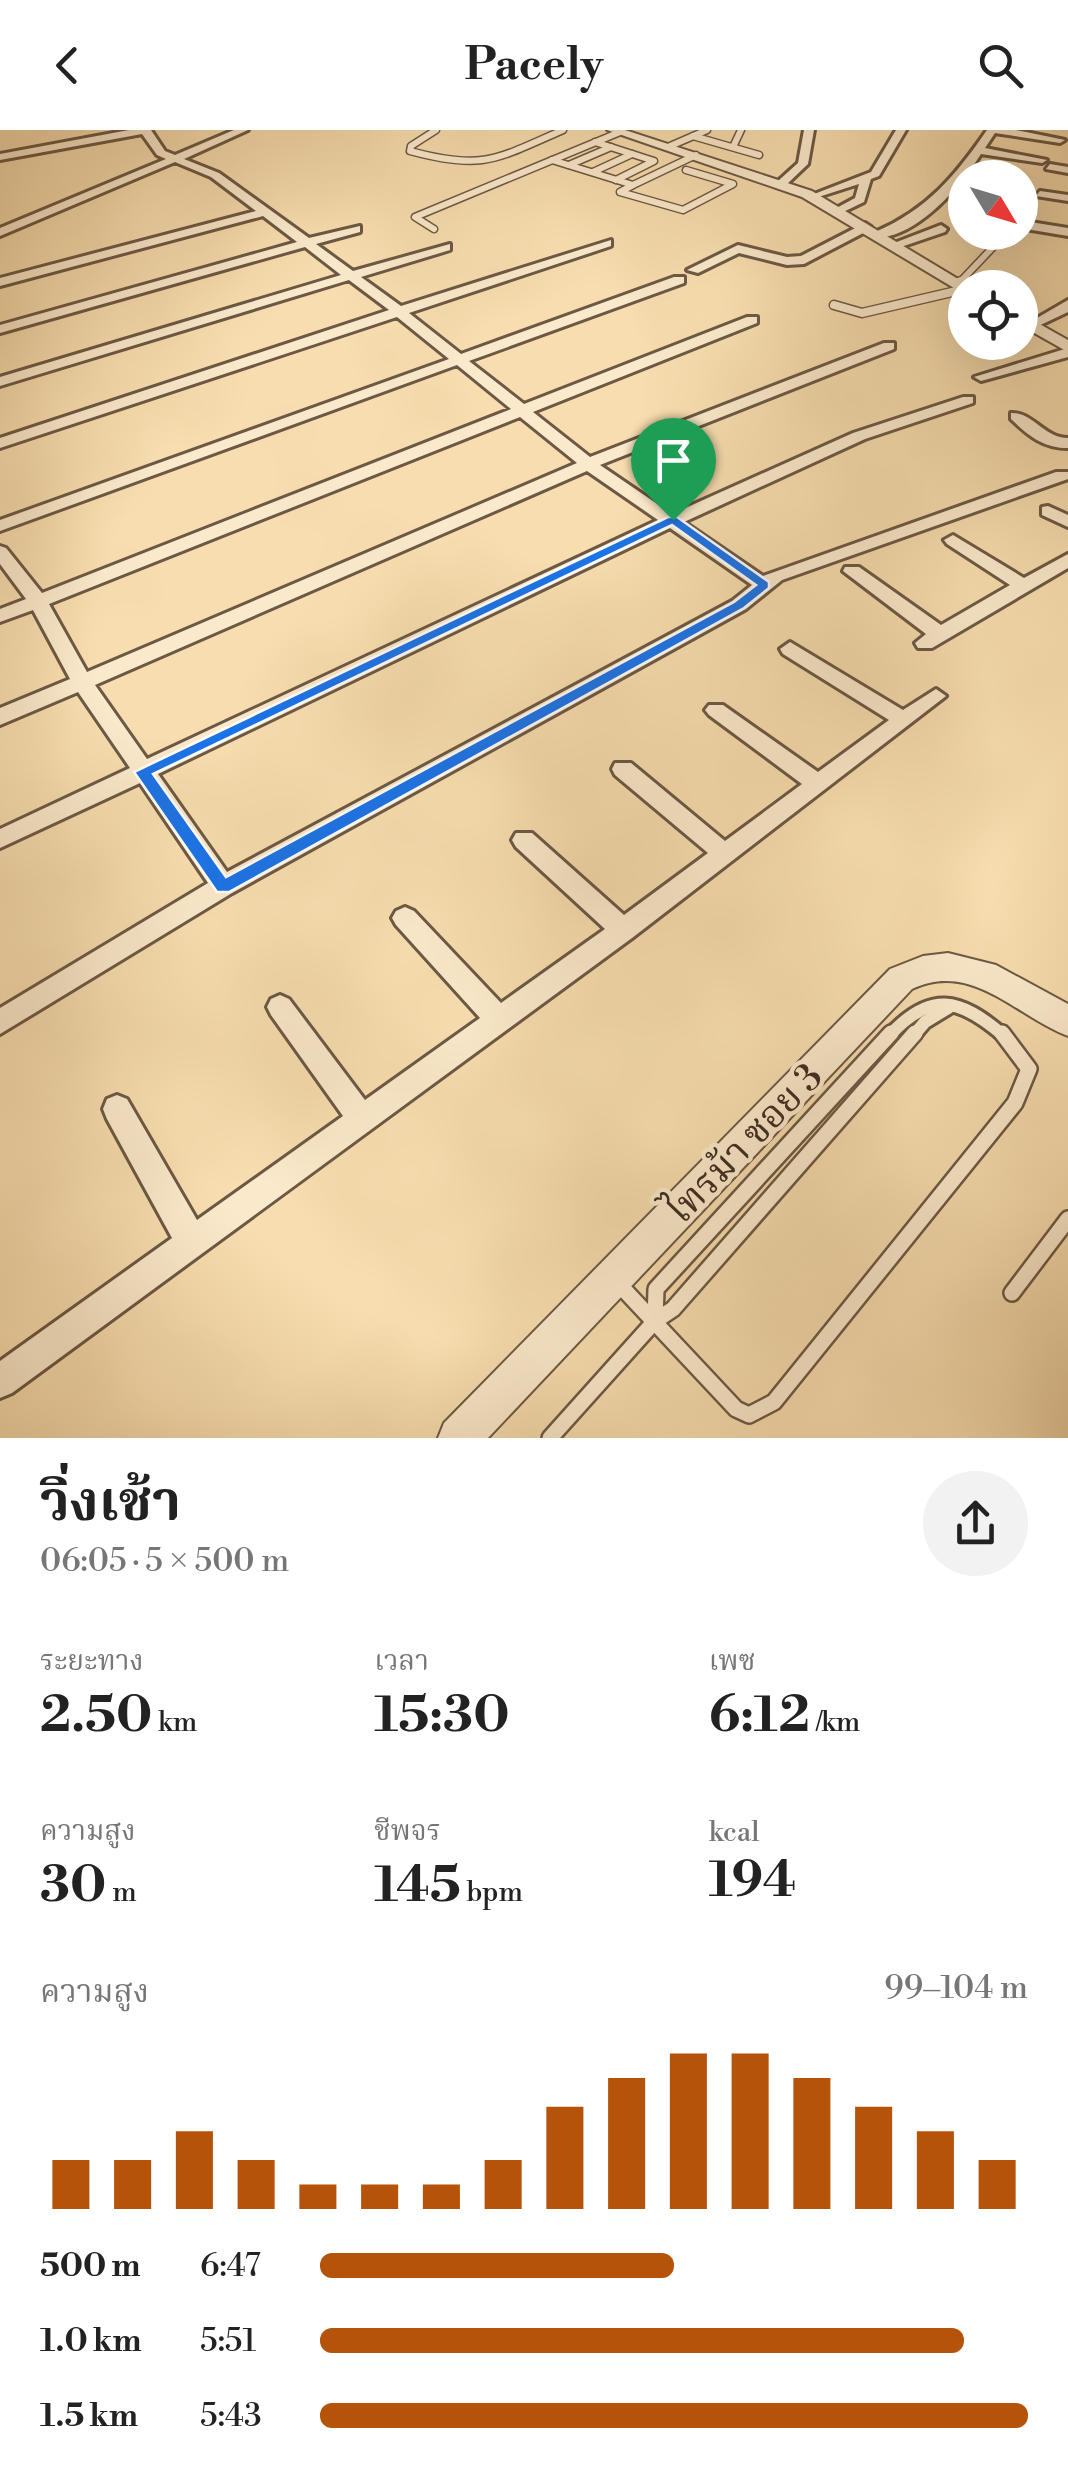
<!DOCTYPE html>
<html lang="th">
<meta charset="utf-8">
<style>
body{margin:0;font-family:"Libre Bodoni","Noto Serif Thai",serif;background:#f2f2f2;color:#222;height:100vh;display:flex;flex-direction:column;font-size:38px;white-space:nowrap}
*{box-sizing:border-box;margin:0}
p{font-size:32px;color:#767676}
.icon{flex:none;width:55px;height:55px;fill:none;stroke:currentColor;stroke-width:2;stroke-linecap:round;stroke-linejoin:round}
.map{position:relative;height:1308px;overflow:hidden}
.drawer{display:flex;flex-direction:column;background:#fff;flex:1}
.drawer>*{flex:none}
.needle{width:65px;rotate:128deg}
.tools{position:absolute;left:948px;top:30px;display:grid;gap:20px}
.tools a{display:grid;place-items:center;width:90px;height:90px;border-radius:50%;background:#fff;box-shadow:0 10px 40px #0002;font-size:50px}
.pin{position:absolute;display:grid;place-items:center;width:85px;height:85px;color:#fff;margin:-102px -42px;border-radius:50% 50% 50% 0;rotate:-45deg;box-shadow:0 0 10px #0007}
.pin .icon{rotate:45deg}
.round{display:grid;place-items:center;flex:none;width:105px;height:105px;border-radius:52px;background:#f2f2f2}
.head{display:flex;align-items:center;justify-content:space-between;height:170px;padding:0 40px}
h1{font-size:55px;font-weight:700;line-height:75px}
.metrics{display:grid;grid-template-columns:repeat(3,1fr);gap:15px;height:170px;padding:10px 40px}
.metrics div{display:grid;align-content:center}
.metrics b{font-size:50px;font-weight:700}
.metrics small{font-size:28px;font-weight:400}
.metrics p{font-size:28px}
.chart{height:280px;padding:20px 40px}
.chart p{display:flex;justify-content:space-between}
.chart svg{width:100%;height:180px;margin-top:10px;stroke:#b45309;stroke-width:6}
ul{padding:0 40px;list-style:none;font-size:32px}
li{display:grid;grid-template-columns:160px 120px 1fr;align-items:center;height:75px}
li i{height:25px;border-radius:12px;background:#b45309}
header{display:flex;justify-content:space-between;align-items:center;height:130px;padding:0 40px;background:#fff;font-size:45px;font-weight:700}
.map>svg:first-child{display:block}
</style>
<header><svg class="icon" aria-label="back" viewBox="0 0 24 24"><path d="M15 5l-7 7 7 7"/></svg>Pacely<svg class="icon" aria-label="search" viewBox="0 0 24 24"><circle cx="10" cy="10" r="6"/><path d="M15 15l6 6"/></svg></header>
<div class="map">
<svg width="1068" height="1308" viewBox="0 0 1068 1308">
<rect width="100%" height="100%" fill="#f7ddaf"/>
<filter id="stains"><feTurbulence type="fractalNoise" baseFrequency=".002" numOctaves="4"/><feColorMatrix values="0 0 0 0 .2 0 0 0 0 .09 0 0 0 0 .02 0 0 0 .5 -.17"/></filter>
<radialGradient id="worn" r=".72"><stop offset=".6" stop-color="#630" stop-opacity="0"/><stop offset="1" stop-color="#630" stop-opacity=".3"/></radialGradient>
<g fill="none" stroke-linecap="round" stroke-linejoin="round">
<!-- service-far3 casing -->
<g stroke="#6c5844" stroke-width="9">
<g id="service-far3">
<path d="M436,0L411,16L410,21C484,41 496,29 563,0"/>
<polyline points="693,6 759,25"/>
<polyline points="595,12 654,31 616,50"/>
<polyline points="668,17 707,0"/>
<polyline points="733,17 741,0"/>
<polyline points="552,30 633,55 696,25"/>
<polyline points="569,35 611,17"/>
<polyline points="593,42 632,24"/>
<polyline points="633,55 620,62 683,80 733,54 686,40"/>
<polyline points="434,99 415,87 620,2"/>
<polyline points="960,152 996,114"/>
</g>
</g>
<!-- service-far2 casing -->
<g stroke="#6c5844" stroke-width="11">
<g id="service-far2">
<polyline points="956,153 966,149"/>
<polyline points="834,175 862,183 965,159"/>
</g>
</g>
<!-- service-far1 casing -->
<g stroke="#6c5844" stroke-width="18">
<g id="service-far1">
<path d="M889,906C930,861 959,867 1004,906"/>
<polyline points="913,906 925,892 948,878"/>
</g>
</g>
<!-- service casing -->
<g stroke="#6c5844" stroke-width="20">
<g id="service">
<polyline points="616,1151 736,1279 749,1285 774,1272 1015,973 1029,939 1002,903"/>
<polyline points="1012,1163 1068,1089"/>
<polyline points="655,1191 656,1159 891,903"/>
<polyline points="550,1308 655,1191 673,1179 915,903"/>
</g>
</g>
<!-- minor casing -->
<g stroke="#6c5844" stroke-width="6">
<g id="minor">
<path d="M129,0H151L165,21L175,25L234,0H248L184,29L219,43L309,108L360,96V102L316,114L353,141L450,114V120L361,147L401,176L611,110V116L409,183L461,224L674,147H684V153L469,231L524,274L747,187H757V193L533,282L590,327L884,213H894V219L600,335L672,384L853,303L963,267H973V273L865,309L684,392L763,446L1056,342H1068V349L782,450L746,479L232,763L0,904V878L208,753L140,653L0,718V699L130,638L78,562L0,595V578L70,549L33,480L0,492V479L26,469L0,434V416L6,418L42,463L511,279L457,235L0,401V390L449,229L397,187L0,318V308L389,180L349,150L0,256V247L341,145L305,117L0,203V195L297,112L263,86L0,156V148L256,81L211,47L175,32L0,106V98L166,29L157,25L142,4L0,30V24ZM520,287L577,333L87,542L49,474ZM587,341L658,390L147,629L95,555ZM670,398L752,455L732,471L227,742L158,644Z"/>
<polygon points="804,0 814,0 808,34 786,55 778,55 778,51 798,33"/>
<polygon points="896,0 906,0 879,46 871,49 864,72 841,83 831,81 855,68 859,54 809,70 809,66 871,42"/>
<path d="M987,0H1016L1065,10L1060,13L995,3L985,18L1047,30L1042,33L981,24L971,39L1005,48L966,45C947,71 910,108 875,108V102C927,80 956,45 987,0Z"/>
<polygon points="1050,34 1068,37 1068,43 1046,39"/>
<polygon points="1040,61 1068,65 1068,71 1036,66"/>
<polygon points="1024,91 1068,98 1068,106 1020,98 1020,92"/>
<polygon points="865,93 871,97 869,100 804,134 787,135 739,123 698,143 687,140 738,115 787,127 801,126"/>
<polygon points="941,95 947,99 945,102 895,119 889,115"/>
<polygon points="1068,170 1068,182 1032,199 1025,195"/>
<polygon points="1068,218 1068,227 981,251 974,247"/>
<path d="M1011,283C1033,282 1044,308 1068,308V318C1043,318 1029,306 1011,289Z"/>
<polygon points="1048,376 1068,385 1068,397 1042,385 1042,377"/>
<polygon points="953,405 1024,448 1068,424 1068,438 932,518 918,518 915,513 926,504 843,441 845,437 859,437 941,495 1010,455 947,414 944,410"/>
<polygon points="790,512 903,580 936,559 946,566 632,808 12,1263 0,1268 0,1231 172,1108 107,989 103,979 107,969 117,965 127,969 197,1090 343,986 271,885 267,877 271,869 280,865 289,869 365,970 480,888 396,795 392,788 396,781 405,777 414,781 501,873 605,799 516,717 512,710 516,703 532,703 624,785 708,723 615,645 612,639 615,633 631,633 725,711 802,654 709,585 705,580 709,575 723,575 818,642 889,590 783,524 780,519"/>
</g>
</g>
<!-- tertiary casing -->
<g stroke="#6c5844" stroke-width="4">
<g id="tertiary">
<polygon points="607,0 625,0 812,61 973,158 959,161 802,67"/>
<polygon points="1020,183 1068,210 1068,222 1020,195"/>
<path d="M948,823L996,835L1068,874V906C1017,887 972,830 912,859L488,1308H438L444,1293L890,839L923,826Z"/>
</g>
</g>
<!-- service-far3 -->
<use href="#service-far3" stroke="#fae9cb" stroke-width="6"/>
<!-- service-far2 -->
<use href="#service-far2" stroke="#fae9cb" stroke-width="8"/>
<!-- service-far1 -->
<use href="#service-far1" stroke="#fae9cb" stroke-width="12"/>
<!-- service -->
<use href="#service" stroke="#fae9cb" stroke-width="15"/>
<!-- minor -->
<use href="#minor" fill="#fae9cb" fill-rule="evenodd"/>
<!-- tertiary -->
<use href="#tertiary" fill="#fae9cb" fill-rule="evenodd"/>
</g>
<!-- route -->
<path fill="#1a73e8" stroke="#fff" stroke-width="2.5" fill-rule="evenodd" d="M668,387H677L769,452V458L744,478L229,762H217L134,642ZM672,395L756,455L734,472L226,747L153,644Z"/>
<g text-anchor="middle" stroke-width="9" stroke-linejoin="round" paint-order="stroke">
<!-- near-street labels -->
<g font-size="38" fill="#3e2b20" stroke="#fae9cb">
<text transform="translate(744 1013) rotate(-46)" y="13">ไทรม้า ซอย 3</text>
</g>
</g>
<rect width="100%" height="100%" filter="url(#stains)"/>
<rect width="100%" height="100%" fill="url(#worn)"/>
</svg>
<div class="tools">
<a><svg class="needle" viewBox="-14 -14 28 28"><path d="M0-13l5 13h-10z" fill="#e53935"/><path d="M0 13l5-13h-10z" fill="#767676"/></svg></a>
<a><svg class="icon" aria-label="locate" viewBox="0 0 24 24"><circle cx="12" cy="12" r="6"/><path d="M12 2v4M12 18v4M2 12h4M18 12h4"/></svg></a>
</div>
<div class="pin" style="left:673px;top:390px;background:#1e9e55"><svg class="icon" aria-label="arrive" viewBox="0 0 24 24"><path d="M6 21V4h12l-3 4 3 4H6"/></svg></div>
</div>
<section class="drawer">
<div class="head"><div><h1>วิ่งเช้า</h1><p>06:05 · 5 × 500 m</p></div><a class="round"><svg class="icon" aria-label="share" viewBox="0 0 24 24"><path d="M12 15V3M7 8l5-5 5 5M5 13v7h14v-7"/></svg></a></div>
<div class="metrics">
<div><p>ระยะทาง</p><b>2.50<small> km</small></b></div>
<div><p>เวลา</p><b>15:30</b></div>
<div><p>เพซ</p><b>6:12<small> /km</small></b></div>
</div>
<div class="metrics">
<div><p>ความสูง</p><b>30<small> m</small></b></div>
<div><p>ชีพจร</p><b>145<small> bpm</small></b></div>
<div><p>kcal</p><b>194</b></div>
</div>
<div class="chart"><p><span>ความสูง</span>99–104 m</p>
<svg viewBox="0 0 160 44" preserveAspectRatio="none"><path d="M5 44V32M15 44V32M25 44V25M35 44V32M45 44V38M55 44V38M65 44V38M75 44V32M85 44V19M95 44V12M105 44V6M115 44V6M125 44V12M135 44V19M145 44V25M155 44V32"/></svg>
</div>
<ul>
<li><b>500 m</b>6:47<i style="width:50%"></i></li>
<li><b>1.0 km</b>5:51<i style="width:91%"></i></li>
<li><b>1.5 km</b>5:43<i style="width:100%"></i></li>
</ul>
</section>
